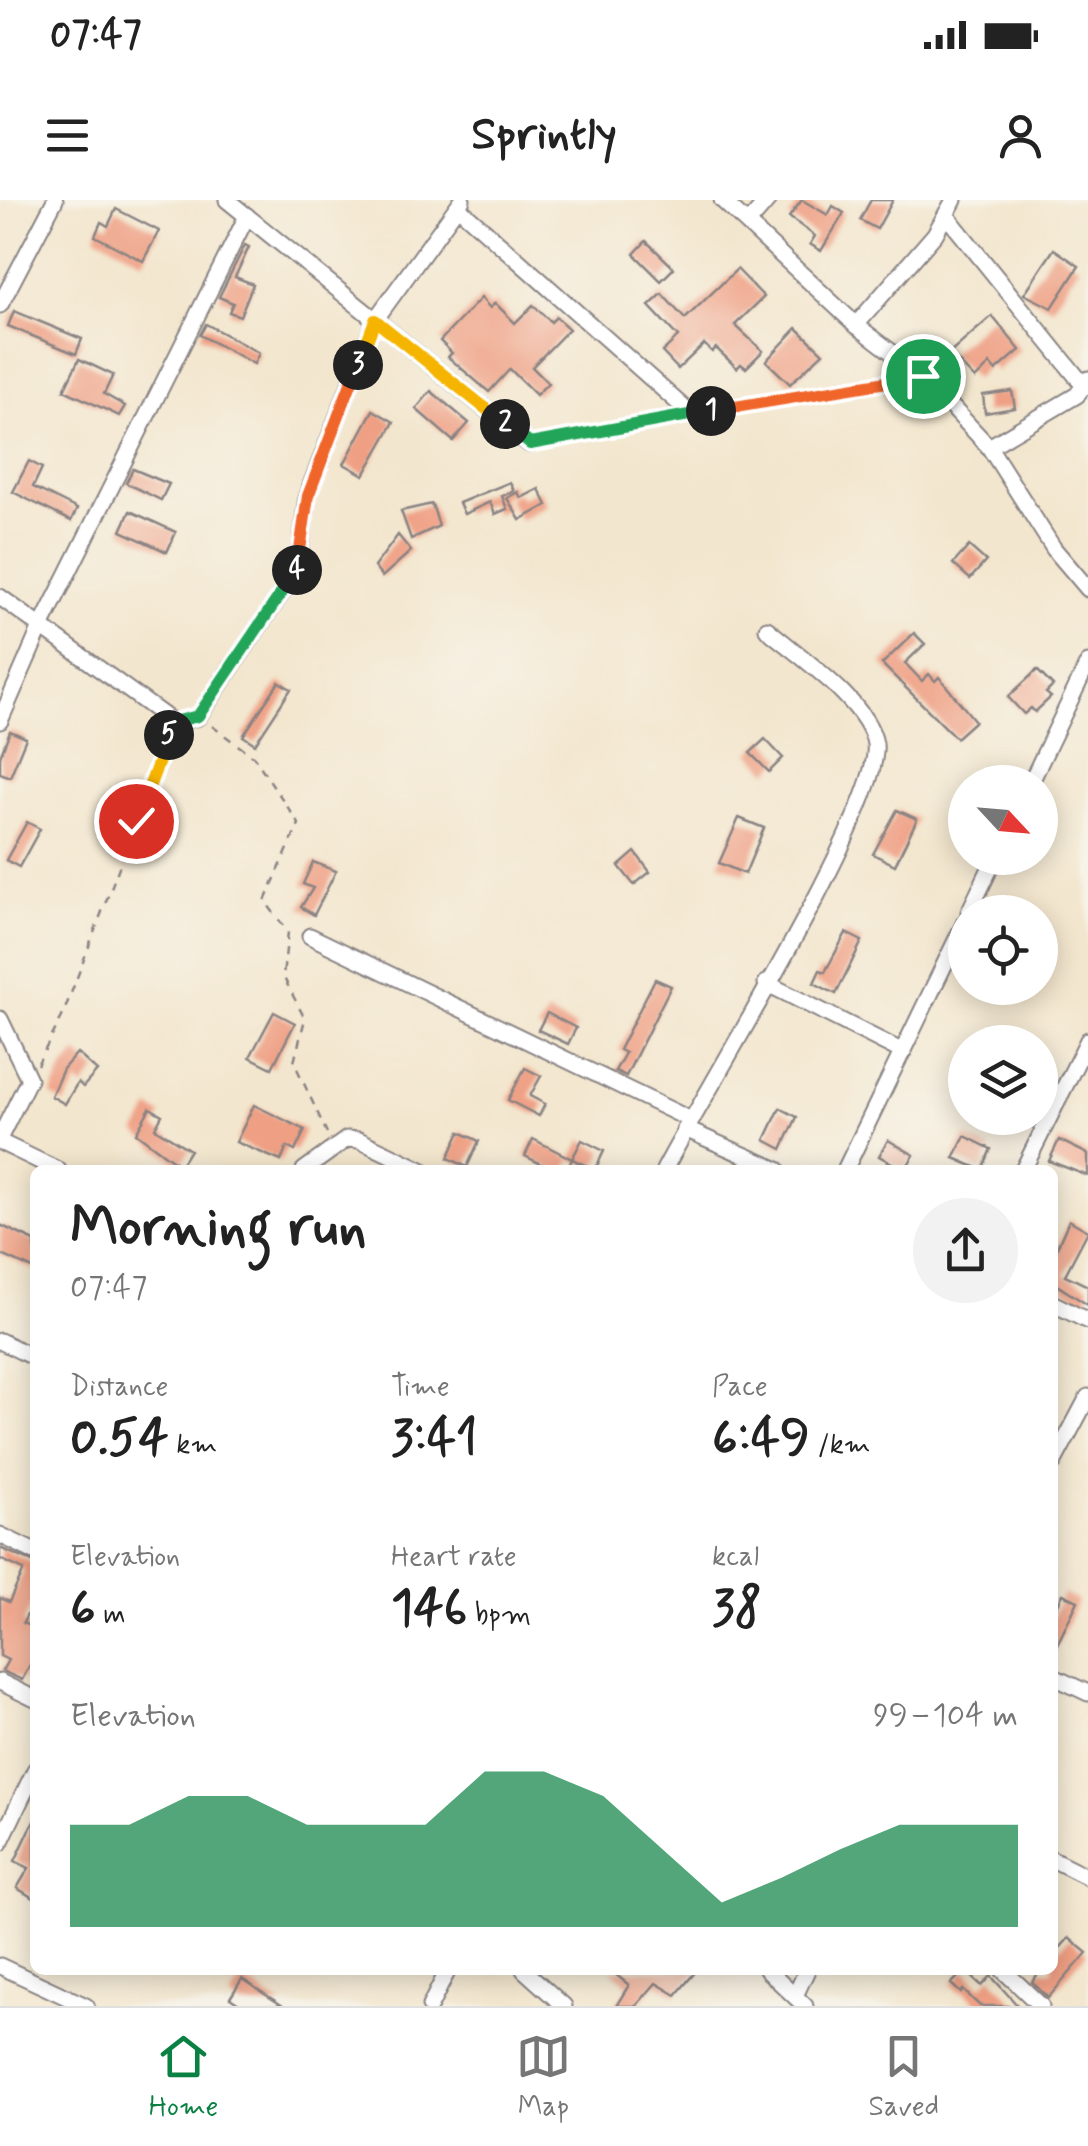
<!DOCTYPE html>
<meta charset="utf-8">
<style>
body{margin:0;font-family:Mynerve,sans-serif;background:#f2f2f2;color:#222;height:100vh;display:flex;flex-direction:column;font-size:38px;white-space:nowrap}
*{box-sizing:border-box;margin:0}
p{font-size:32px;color:#767676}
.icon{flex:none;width:55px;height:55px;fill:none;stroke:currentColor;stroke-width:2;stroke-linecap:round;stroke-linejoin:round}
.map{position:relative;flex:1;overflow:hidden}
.side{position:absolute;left:30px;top:965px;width:1028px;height:810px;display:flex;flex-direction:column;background:#fff;border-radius:15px;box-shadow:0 5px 25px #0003}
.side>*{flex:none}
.needle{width:65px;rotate:116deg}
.buttons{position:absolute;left:948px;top:565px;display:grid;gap:20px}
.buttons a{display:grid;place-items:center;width:110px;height:110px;border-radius:50%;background:#fff;box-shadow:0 5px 25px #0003;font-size:50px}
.pin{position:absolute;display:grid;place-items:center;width:85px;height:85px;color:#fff;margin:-42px;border:5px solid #fff;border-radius:50%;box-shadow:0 2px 10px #0007}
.km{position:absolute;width:50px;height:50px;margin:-25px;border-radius:50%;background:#222;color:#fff;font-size:28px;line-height:50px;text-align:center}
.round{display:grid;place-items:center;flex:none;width:105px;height:105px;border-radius:52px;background:#f2f2f2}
.overview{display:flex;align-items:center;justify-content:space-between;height:170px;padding:0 40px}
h1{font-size:55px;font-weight:700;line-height:75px}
.figures{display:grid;grid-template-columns:repeat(3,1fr);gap:15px;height:170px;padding:10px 40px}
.figures div{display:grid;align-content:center}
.figures b{font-size:50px;font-weight:700}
.figures small{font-size:28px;font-weight:400}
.figures p{font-size:28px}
.chart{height:280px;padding:20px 40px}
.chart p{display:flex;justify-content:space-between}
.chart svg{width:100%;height:180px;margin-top:10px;fill:#0b8043;opacity:.7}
.status{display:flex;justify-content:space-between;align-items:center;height:70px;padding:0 50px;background:#fff;direction:ltr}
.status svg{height:28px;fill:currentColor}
header{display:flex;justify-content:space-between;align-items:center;height:130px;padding:0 40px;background:#fff;font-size:45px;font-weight:700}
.tab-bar{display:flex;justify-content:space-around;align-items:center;height:140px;border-top:2px solid #e0e0e0;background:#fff;font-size:28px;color:#767676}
.tab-bar a{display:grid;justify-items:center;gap:5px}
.tab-bar .on{color:#0b8043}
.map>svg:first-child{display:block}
</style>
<div class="status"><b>07:47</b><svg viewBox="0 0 49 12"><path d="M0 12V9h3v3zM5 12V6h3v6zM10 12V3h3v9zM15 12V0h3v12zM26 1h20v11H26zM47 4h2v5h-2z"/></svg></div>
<header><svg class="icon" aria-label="menu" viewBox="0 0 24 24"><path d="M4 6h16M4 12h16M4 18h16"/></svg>Sprintly<svg class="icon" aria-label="person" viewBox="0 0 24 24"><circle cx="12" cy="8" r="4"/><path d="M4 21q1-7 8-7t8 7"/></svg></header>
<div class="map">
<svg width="1088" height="1806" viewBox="0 0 1088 1806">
<rect width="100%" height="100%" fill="#f7f3e8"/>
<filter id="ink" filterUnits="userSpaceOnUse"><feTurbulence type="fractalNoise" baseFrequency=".01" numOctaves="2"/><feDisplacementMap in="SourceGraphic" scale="20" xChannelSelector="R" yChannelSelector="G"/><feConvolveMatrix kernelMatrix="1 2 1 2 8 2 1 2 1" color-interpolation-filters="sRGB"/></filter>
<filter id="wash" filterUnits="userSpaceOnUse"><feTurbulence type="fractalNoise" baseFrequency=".0048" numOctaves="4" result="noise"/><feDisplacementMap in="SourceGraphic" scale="40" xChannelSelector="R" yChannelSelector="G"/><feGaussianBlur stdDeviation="2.25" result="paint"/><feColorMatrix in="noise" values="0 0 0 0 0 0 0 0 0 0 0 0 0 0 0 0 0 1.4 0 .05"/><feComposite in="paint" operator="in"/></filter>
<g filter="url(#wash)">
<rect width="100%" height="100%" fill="#f3e6ce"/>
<g id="blocks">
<!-- building -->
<g fill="#ef9f83">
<polygon points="802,0 828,15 833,6 844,13 821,51 810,44 815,36 789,17"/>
<polygon points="871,0 893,0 877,29 860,20"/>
<polygon points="116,9 159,31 143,61 95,36 101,22 108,26"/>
<polygon points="646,41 674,68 661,81 634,54"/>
<polygon points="245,45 249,47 235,77 253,84 240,116 229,112 233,103 219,97"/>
<polygon points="1054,49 1079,66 1052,108 1024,94"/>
<polygon points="737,69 764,97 735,125 763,151 746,168 741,164 737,168 716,148 712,152 704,144 678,169 662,152 678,137 649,106 662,94 685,119"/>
<polygon points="481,98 490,108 495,103 515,123 533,105 551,122 556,117 569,129 532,167 548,183 536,195 510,169 489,192 448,157 452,153 440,141"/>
<polygon points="14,111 82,139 76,154 8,126"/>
<polygon points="992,116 1020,150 996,171 990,164 975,179 950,153"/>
<polygon points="206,124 259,153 254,164 200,135"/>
<polygon points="797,128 823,153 790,184 766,161"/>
<polygon points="79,159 113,175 104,194 125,206 119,216 64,190"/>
<polygon points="431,191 469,223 453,241 416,209"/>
<polygon points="1012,191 1015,208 985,213 983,195"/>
<polygon points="373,210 394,222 364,275 344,264"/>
<polygon points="29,261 42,268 33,287 77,309 71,321 13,292"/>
<polygon points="133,269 169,284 161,300 126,283"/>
<polygon points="510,282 514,291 502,296 507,309 495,314 490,302 464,314 459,303"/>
<polygon points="539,289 547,305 520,320 507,298 518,292 521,298"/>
<polygon points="432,304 439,326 411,339 401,311"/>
<polygon points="130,311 176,332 167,352 121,331"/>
<polygon points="398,335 411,351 382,377 374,367"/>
<polygon points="969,346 986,361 970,379 953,364"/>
<polygon points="914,433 925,444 905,463 922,481 929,474 935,481 939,477 975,521 956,538 882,464"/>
<polygon points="1037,470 1053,486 1046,493 1051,497 1035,512 1031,508 1024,514 1008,497"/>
<polygon points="279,482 291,489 255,544 243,536"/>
<polygon points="10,531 26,538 10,577 0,573 0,556"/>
<polygon points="765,539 783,558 769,572 750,553"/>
<polygon points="897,610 917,619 895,665 873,654"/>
<polygon points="739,618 764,628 745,674 719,663"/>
<polygon points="27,622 40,629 19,667 6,660"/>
<polygon points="635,652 650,672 634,685 619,666"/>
<polygon points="313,662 336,671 314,715 301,707 313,688 303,684"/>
<polygon points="846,733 862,741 836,794 814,783 820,770 825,772"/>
<polygon points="655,779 671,786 626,876 615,871 625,853 619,850"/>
<polygon points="274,812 295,823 272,868 250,857"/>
<polygon points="547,813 576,828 568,844 538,830"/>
<polygon points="77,853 97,871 83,887 78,882 65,904 51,896 63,869"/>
<polygon points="525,868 541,876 530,896 545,904 539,916 508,900"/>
<polygon points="254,905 305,930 295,951 287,947 281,961 236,942"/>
<polygon points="150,908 162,915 155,928 190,950 180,966 136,933"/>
<polygon points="780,908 797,917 782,949 765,940"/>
<polygon points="460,932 479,941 467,967 448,958"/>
<polygon points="965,936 991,949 982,970 954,958"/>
<polygon points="533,939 572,959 567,970 553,970 525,956"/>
<polygon points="582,940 604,951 595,970 572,959"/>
<polygon points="888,940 914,955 905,970 879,956"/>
<polygon points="1059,940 1088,954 1088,976 1049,961"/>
<polygon points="1069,1020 1088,1031 1065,1075 1088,1086 1088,1105 1052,1082 1052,1059"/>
<polygon points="0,1025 35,1041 35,1070 0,1054"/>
<polygon points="0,1348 35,1363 35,1398 23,1423 35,1429 35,1455 22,1480 2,1471 8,1460 0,1456 0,1398 9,1402 24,1370 0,1359"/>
<polygon points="1063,1394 1078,1401 1052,1455 1052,1417"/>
<polygon points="35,1619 35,1699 17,1688 29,1668 15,1661"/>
<polygon points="1069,1738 1087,1753 1048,1798 1032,1782 1041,1770 1052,1770 1052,1757"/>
<polygon points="610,1770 697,1770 676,1795 656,1783 636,1806 616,1806 629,1785"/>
<polygon points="965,1770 982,1786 991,1776 1018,1806 980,1806 963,1790 961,1793 951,1784"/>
<polygon points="242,1779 283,1806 242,1806 230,1798"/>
</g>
</g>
</g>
<g filter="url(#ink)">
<use href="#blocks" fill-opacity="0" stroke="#8a8484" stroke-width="2.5"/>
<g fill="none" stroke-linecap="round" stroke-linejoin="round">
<!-- minor casing -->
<g stroke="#8a8484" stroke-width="19">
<g id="minor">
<polyline points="227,0 529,244"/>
<polyline points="722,0 856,125 923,176 989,247 1054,349 1088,389"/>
<polyline points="458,7 692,215"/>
<polyline points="946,15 1085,187"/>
<polyline points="749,22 768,0"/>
<polyline points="0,105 55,0"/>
<polyline points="856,125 935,34 954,0"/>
<polyline points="989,247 1077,195 1088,179"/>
<polyline points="0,397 174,523 198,517 298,369 307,296 375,120 462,0"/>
<polyline points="0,521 41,427 247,16"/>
<polyline points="1031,582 1088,463"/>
<polyline points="969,712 995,658"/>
<polyline points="310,736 689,919"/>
<polyline points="766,783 903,852"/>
<polyline points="0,819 29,879 0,937"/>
<polyline points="685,929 778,970"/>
<polyline points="0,942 58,970"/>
<polyline points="304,970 347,939 359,940 422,970"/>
<path d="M664,970C702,896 883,605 875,544C869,503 797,455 767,429"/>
<polyline points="845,970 965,722"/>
<polyline points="1023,970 1088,840"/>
<polyline points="1052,1103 1088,1121"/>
<polyline points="0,1141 35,1158"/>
<polyline points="1052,1265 1088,1197"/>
<polyline points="0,1335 35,1352"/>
<polyline points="1052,1476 1088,1493"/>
<polyline points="0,1482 35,1499"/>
<polyline points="0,1643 35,1570"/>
<polyline points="1052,1659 1088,1677"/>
<polyline points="0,1766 86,1806"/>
<polyline points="524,1770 564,1806"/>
<polyline points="767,1770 805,1806"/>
<polyline points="1003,1770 1041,1806"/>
<polyline points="795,1796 807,1770"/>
<polyline points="430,1806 448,1770"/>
</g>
</g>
<!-- path -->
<g stroke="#8a8484" stroke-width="2.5" stroke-dasharray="8 8" stroke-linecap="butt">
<polyline points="707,212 902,180"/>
<polyline points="545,241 670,218"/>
<polyline points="212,526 254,557 299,624 265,701 288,732 283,776 305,819 294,862 327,933"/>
<polyline points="37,865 62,817 168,538"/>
</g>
<!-- minor -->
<use href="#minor" stroke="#fff" stroke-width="15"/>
</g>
</g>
<g fill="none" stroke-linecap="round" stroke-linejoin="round" filter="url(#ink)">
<!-- split-1 casing -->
<g stroke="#fff" stroke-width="20">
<polyline id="split-1" points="711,211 923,176"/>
</g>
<!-- split-2 casing -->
<g stroke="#fff" stroke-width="20">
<polyline id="split-2" points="505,224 530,244 711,211"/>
</g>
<!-- split-3 casing -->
<g stroke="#fff" stroke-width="20">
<polyline id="split-3" points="358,165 375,120 505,224"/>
</g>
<!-- split-4 casing -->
<g stroke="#fff" stroke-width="20">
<polyline id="split-4" points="297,370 308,296 358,165"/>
</g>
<!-- split-5 casing -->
<g stroke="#fff" stroke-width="20">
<polyline id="split-5" points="169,535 174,522 198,516 297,370"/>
</g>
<!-- split-6 casing -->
<g stroke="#fff" stroke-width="20">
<polyline id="split-6" points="136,621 169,535"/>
</g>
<!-- split-1 -->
<use href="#split-1" stroke="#f0652b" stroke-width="12"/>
<!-- split-2 -->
<use href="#split-2" stroke="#22a559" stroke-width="12"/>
<!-- split-3 -->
<use href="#split-3" stroke="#f5b400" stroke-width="12"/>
<!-- split-4 -->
<use href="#split-4" stroke="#f0652b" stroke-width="12"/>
<!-- split-5 -->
<use href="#split-5" stroke="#22a559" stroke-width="12"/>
<!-- split-6 -->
<use href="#split-6" stroke="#f5b400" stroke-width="12"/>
</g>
</svg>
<div class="buttons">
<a><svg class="needle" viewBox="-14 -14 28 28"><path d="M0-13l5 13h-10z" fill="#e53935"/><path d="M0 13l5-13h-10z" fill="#767676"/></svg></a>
<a><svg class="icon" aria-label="locate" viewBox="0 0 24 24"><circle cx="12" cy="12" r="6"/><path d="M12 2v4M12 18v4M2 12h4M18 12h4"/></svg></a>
<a><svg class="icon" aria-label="layers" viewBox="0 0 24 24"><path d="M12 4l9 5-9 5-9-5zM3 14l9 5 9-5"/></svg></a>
</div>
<div class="pin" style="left:923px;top:176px;background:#1e9e55"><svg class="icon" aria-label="arrive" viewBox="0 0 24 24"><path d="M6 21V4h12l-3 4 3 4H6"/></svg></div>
<div class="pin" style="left:136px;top:621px;background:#d93025"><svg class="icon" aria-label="check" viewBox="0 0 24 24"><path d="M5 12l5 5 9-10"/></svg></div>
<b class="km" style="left:711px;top:211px">1</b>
<b class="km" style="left:505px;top:224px">2</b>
<b class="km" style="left:358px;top:165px">3</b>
<b class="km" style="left:297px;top:370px">4</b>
<b class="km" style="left:169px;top:535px">5</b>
<section class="side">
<div class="overview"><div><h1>Morning run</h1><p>07:47</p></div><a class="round"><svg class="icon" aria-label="share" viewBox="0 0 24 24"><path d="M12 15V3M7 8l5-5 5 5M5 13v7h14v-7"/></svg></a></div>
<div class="figures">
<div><p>Distance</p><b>0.54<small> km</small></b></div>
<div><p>Time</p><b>3:41</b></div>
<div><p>Pace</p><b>6:49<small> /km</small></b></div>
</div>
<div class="figures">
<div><p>Elevation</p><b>6<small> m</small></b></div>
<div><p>Heart rate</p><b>146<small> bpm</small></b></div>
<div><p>kcal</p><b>38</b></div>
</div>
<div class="chart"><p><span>Elevation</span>99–104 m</p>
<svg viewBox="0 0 160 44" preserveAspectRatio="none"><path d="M0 44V19L10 19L20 12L30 12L40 19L50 19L60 19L70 6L80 6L90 12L100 25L110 38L120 32L130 25L140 19L150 19L160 19V44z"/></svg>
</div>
</section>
</div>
<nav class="tab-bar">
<a class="on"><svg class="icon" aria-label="home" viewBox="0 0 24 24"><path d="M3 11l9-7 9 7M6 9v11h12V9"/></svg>Home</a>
<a><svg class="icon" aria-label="map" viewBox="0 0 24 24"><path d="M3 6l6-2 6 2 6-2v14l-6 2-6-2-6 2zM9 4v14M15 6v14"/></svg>Map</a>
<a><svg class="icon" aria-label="saved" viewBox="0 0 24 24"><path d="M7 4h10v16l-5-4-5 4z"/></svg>Saved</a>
</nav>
